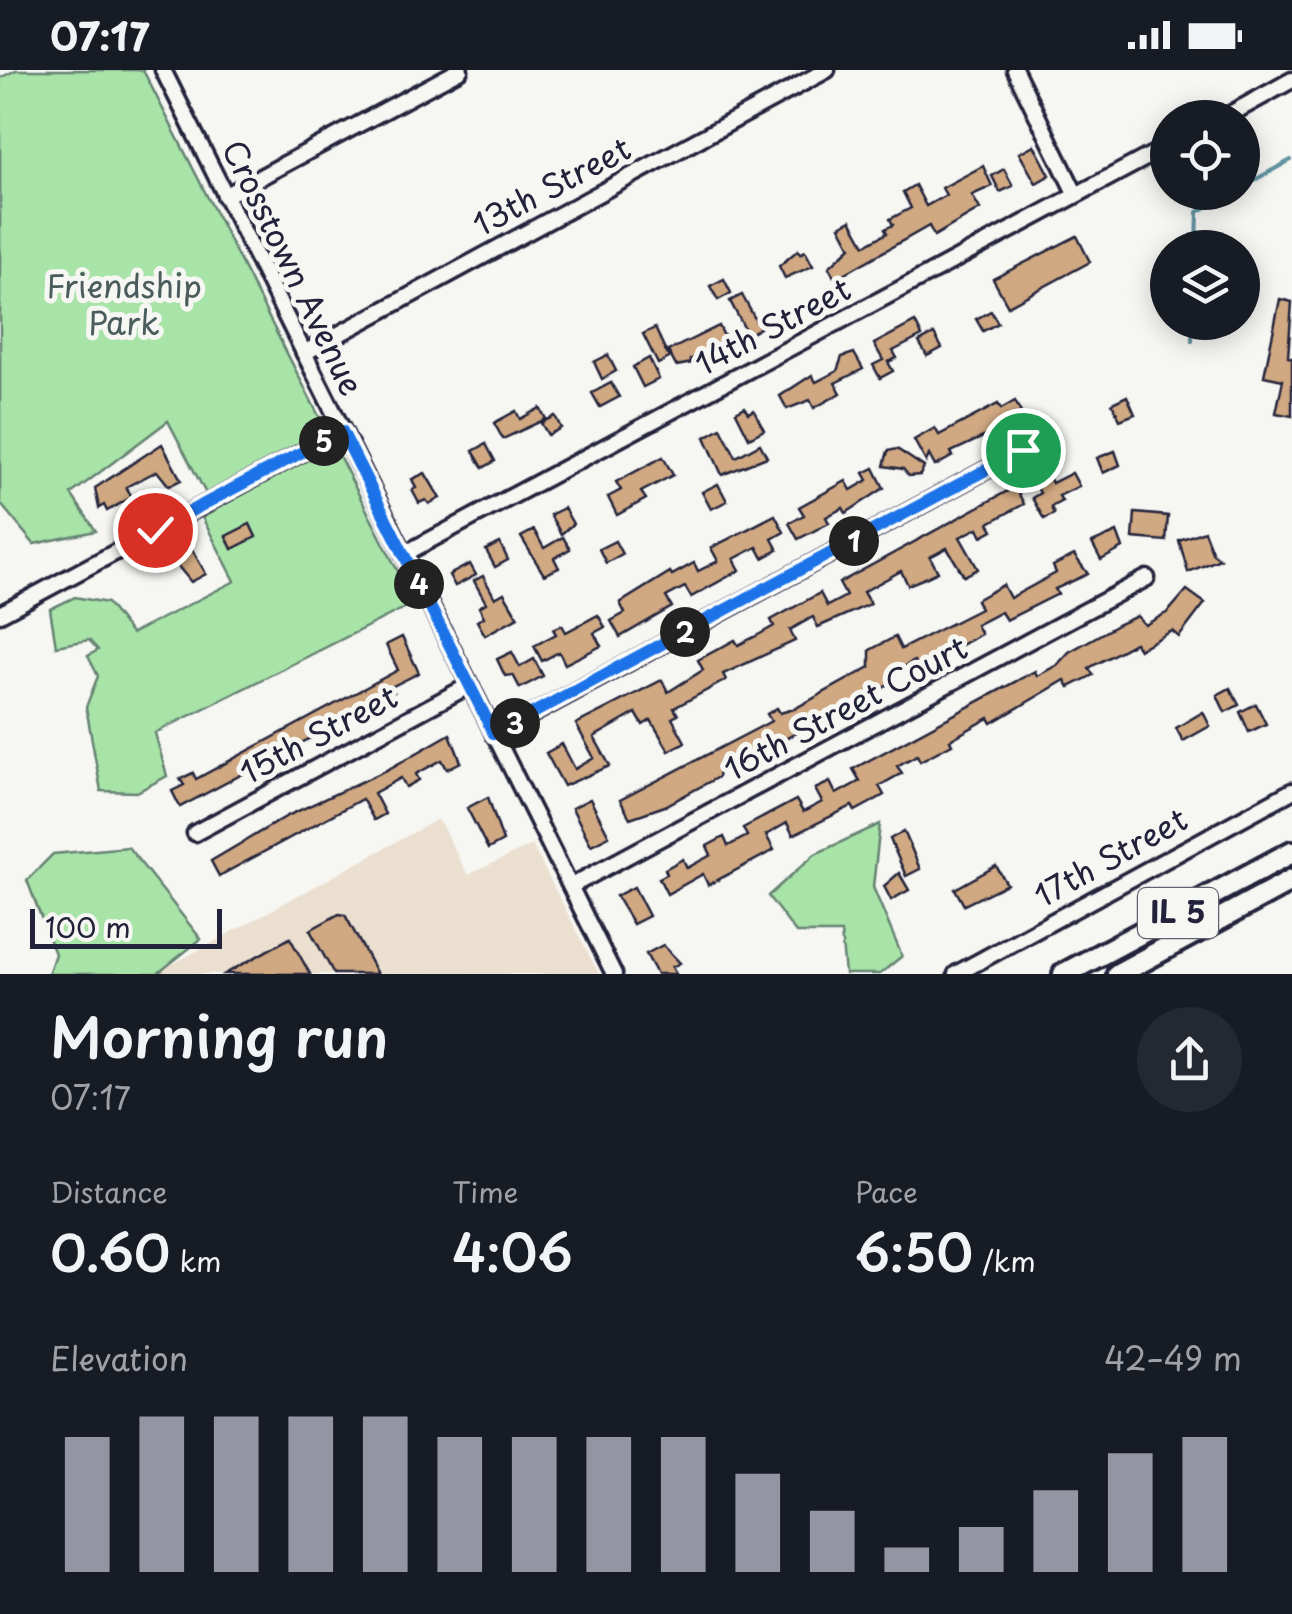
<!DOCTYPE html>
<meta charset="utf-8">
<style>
body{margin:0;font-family:"Playpen Sans",sans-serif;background:#242831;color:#f1f3f6;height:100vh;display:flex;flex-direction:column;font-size:38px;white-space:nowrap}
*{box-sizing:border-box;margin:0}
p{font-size:32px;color:#9ea1a6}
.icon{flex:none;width:55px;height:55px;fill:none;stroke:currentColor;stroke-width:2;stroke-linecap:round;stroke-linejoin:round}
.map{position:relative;height:904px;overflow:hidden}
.sheet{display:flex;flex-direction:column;background:#171b24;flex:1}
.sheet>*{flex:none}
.buttons{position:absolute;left:1150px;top:30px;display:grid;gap:20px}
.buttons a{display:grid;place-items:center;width:110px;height:110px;border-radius:50%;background:#171b24;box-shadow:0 5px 25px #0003;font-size:50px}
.scale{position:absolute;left:30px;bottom:25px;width:192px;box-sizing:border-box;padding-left:10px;border:5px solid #22223b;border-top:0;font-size:28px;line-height:35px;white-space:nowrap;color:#22223b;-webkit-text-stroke:8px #f6f6f2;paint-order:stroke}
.pin{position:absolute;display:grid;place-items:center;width:85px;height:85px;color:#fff;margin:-42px;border:5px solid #fff;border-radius:50%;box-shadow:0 2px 10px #0007}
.km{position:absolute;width:50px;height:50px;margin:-25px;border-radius:50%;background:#222;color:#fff;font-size:28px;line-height:50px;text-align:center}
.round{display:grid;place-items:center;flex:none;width:105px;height:105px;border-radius:52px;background:#242831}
.headline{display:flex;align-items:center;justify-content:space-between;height:170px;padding:0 50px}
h1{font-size:55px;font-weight:600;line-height:75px}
.figures{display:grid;grid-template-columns:repeat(3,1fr);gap:15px;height:170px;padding:10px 50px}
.figures div{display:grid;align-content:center}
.figures b{font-size:50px;font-weight:600}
.figures small{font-size:28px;font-weight:400}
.figures p{font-size:28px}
.chart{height:280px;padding:20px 50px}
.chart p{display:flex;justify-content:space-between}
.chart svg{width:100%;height:180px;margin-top:10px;stroke:#9495a2;stroke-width:6}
.status{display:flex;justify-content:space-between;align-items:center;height:70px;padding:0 50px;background:#171b24;direction:ltr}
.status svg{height:28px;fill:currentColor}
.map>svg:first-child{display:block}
</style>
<div class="status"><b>07:17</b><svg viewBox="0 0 49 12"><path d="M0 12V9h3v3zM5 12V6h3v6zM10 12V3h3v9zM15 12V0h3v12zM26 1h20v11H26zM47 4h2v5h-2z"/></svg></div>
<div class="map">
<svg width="1292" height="904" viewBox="0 0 1292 904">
<rect width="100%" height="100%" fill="#f6f6f2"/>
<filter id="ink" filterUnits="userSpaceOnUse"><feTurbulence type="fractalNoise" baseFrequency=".01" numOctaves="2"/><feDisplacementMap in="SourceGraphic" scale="20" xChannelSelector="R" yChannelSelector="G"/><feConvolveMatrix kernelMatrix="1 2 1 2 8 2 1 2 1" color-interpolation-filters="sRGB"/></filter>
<g filter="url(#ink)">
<!-- built -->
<polygon fill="#ebdfd0" points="438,749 468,805 532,775 599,904 155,904"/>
<!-- green -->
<g fill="#a8e3a8" stroke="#658272" stroke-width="2.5">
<polygon points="16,0 143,0 414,533 155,663 167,706 137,722 101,721 86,637 98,606 88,586 98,580 89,570 56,576 50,539 75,527 107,533 131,564 235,511 202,447 215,441 168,351 71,424 96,461 34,474 0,433 0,8"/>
<polygon points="880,754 873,817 902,886 880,904 845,904 841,863 796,863 768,826 815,784"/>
<polygon points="128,777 201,869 157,904 48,904 55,884 27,810 53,784"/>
</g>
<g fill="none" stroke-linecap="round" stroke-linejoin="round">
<!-- stream -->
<g stroke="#6192a0" stroke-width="4">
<polyline points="1242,117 1291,90"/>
<polyline points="1197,178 1198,142 1233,122"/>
<polyline points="1192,271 1193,252"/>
</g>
</g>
<!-- building -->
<g fill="#d0a982" stroke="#22223b" stroke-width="2.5">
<polygon points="1034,75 1050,105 1036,113 1019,83"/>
<polygon points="983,96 992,116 972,125 980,139 934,166 929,156 835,209 829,197 851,177 840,156 851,150 865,175 887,163 885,159 893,155 890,149 911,138 903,122 915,115 926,136 946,125 942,118"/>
<polygon points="1004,99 1013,116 1000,122 992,106"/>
<polygon points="1077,166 1090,192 1008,236 993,209"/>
<polygon points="798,180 800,184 805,181 813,196 785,208 779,196"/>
<polygon points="724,209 731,223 718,230 710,216"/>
<polygon points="742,225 760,258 748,265 730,231"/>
<polygon points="1280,229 1292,232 1288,287 1292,288 1292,346 1276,343 1283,310 1264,306"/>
<polygon points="991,241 998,253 983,261 976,249"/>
<polygon points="915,252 922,266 893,281 897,288 888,292 893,301 880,308 873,295 883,290 874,274"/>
<polygon points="719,256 726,270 690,290 692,293 676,296 668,281"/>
<polygon points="655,258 669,288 658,294 643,264"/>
<polygon points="934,264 942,278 927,286 919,272"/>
<polygon points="854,283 863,299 835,313 841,323 814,338 810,330 787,339 780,326 812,305 816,312 837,301 842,287"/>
<polygon points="608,285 616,301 602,309 594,292"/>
<polygon points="649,288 659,309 643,317 633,297"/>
<polygon points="611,313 619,327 600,337 592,323"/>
<polygon points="1127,326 1135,344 1120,350 1112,333"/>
<polygon points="1015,331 1021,343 1007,351 1009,355 951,382 953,386 935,396 929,385 926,392 914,370 935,358 939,365 998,334 1001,339"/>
<polygon points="745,337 748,343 754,340 764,360 749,368 736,342"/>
<polygon points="540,338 546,349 503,369 494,353 516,341 520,349"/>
<polygon points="555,346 561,358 548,365 541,353"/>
<polygon points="721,358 736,387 760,374 767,387 722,405 705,367"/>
<polygon points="162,374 181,410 169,416 157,401 126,417 132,427 107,441 104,435 99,438 95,418"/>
<polygon points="486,374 495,391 483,398 473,381"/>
<polygon points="897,379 924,397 920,405 909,406 903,399 884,396 888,381"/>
<polygon points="1115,381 1120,395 1103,403 1097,388"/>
<polygon points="663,387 673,405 641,422 646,429 617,445 608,427 621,420 616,412"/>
<polygon points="874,398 884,418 846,443 843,438 826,447 829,453 798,469 789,453 804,445 799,437 846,411 851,420 868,410 864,403"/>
<polygon points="1046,401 1052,413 1072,403 1079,416 1059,426 1062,431 1051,437 1054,444 1044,449 1032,428 1040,423 1032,408"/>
<polygon points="425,403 440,428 429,434 426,430 419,433 412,420 416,418 412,409"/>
<polygon points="718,414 727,431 711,439 702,422"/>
<polygon points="1015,417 1024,434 989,453 993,460 982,466 978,458 960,467 978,499 964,506 947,478 930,487 938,502 925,508 908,515 901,501 863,522 870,534 818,557 813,547 790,560 795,571 723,604 726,610 674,638 678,645 672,648 685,672 669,681 651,650 643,655 636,643 594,667 610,696 564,716 546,683 562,674 575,699 594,688 576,654 662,610 668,622 703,600 698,590 735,570 738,575 760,564 774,556 771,550 820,523 827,536 846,526 839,513"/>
<polygon points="564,438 573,454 561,464 550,445"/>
<polygon points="1135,443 1168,446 1166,471 1133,468"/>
<polygon points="775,445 784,462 772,469 778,480 763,488 757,477 734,489 740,500 691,527 685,517 666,527 672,537 620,567 611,551 625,543 620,533 670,502 672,505 694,493 698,501 718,491 711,478"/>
<polygon points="250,454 256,467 232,479 226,466"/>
<polygon points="534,460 544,478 563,467 570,479 554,488 559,498 544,505 521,467"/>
<polygon points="1204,461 1213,484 1220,489 1188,502 1179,470"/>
<polygon points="1117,462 1123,478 1101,490 1092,473"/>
<polygon points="615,471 622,484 606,493 599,479"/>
<polygon points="500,473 508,490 495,497 486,480"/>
<polygon points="189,474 206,504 191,512 172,489 177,487 174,482"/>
<polygon points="1074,485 1088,504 1055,519 1058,524 1006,550 1001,542 976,555 981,564 933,590 916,596 914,591 891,604 895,611 866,628 719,702 718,707 665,736 630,748 620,730 762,656 771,651 767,644 777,638 780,643 794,639 870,597 870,580 895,567 901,579 980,539 976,530 1003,515 1010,528 1056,503 1053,496"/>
<polygon points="470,494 476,505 455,516 449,505"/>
<polygon points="483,506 495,528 504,523 518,547 485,565 477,551 484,547 479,537 486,533 474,511"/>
<polygon points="1187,520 1205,533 1179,567 1172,561 1139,579 1135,573 1089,598 1093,605 1069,617 1065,610 992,653 989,648 950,670 952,674 920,691 917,685 897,696 902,703 879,716 884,725 870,733 855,741 852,736 793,765 787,753 766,765 774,780 708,815 703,804 667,824 659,808 667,804 665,799 683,789 687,798 711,785 707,776 724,767 728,776 747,766 743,758 796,730 803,742 822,732 815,719 830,712 836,724 860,711 853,699 1035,601 1037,606 1057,595 1069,582 1119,554 1137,546 1145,555 1168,542"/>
<polygon points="598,545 605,557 594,563 601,576 565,594 559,582 542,591 534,576 556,564 553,559 562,555 566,562"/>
<polygon points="402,567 419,603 391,617 394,622 343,646 345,650 180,737 172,721 184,715 180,709 193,703 196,709 398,600 386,575"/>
<polygon points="512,582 520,597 534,589 543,606 520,618 513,605 505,606 497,589"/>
<polygon points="1230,618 1239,635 1225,642 1217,625"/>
<polygon points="1256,634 1266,654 1249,662 1240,642"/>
<polygon points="1203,642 1210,656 1183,671 1176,658"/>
<polygon points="450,664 461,692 447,699 442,690 416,704 419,710 406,717 401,708 374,723 385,744 374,750 362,729 219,806 211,791 287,746 387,700"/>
<polygon points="488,727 503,771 488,779 467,738"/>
<polygon points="590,729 609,766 591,775 572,738"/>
<polygon points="904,761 920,799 906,806 890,769"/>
<polygon points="996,796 1007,814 964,835 955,819"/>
<polygon points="899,803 909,820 891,830 884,816"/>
<polygon points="634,817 649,846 633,854 616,826"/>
<polygon points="339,844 345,845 377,904 334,904 310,860"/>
<polygon points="290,868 310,904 225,904"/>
<polygon points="663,875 680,893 672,897 676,904 657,904 646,884"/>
</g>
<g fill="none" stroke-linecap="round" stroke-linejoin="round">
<!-- minor casing -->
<g stroke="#22223b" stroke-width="21">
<g id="minor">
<polyline points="163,0 614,904"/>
<polyline points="1015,0 1075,123"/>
<polyline points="1223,48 1292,10"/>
<polyline points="225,126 460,0"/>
<polyline points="304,283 827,0"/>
<polyline points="404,484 1168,76"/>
<polyline points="0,544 342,361"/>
<polyline points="494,665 1023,380"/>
<polyline points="195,763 470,615"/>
<polyline points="571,816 1147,508"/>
<polyline points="956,904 1292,721"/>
</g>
</g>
<!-- highway casing -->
<g stroke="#22223b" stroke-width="28">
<g id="highway">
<polyline points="1064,904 1292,782"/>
<polyline points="1118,904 1292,810"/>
</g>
</g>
<!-- minor -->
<use href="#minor" stroke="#f6f6f2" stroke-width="14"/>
<!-- highway -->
<use href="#highway" stroke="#f6f6f2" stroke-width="20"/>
</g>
</g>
<g fill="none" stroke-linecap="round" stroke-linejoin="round" filter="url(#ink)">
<!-- route casing -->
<g stroke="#fff" stroke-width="20">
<polyline id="route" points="155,460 342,361 494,664 1023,380"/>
</g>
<!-- route -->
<use href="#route" stroke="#1a73e8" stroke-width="12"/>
</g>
<g text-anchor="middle" stroke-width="10" stroke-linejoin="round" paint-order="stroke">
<!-- shield labels -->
<rect fill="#f6f6f2" stroke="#626272" stroke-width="2.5" x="1138" y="818" width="80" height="50" rx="8"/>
<g font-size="30" font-weight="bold" fill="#22223b">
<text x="1178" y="853">IL 5</text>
</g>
<!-- street labels -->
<g font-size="32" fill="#22223b" stroke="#f6f6f2">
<text transform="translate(552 117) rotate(-28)" y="11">13th Street</text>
<text transform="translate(292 198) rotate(64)" y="11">Crosstown Avenue</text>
<text transform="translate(773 257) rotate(-28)" y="11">14th Street</text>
<text transform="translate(846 639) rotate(-28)" y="11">16th Street Court</text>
<text transform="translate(319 665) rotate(-28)" y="11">15th Street</text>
<text transform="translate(1111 788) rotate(-29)" y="11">17th Street</text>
</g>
<!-- park labels -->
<g font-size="32" fill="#4a5c5c" stroke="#f6f6f2">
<text x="124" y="228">Friendship<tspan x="124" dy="37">Park</tspan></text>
</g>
</g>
</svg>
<div class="buttons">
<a><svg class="icon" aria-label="locate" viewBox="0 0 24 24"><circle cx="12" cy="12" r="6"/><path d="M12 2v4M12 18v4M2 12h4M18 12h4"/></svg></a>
<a><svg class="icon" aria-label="layers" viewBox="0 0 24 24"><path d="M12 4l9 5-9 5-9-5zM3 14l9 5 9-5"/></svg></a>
</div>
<div class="scale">100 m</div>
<div class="pin" style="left:1023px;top:380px;background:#1e9e55"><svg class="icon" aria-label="arrive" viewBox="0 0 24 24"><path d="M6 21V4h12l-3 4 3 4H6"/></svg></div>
<div class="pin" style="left:155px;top:460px;background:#d93025"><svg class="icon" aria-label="check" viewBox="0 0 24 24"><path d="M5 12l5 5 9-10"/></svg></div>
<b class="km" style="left:854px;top:471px">1</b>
<b class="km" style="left:685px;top:562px">2</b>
<b class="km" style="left:515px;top:653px">3</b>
<b class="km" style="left:419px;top:514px">4</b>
<b class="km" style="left:324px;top:371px">5</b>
</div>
<section class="sheet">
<div class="headline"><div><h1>Morning run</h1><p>07:17</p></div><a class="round"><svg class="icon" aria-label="share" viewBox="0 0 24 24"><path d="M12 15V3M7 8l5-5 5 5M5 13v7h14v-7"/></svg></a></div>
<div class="figures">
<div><p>Distance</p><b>0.60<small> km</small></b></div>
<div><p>Time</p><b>4:06</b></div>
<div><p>Pace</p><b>6:50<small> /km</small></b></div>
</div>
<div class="chart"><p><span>Elevation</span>42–49 m</p>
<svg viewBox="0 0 160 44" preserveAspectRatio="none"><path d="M5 44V11M15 44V6M25 44V6M35 44V6M45 44V6M55 44V11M65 44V11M75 44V11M85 44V11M95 44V20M105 44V29M115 44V38M125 44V33M135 44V24M145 44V15M155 44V11"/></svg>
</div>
</section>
